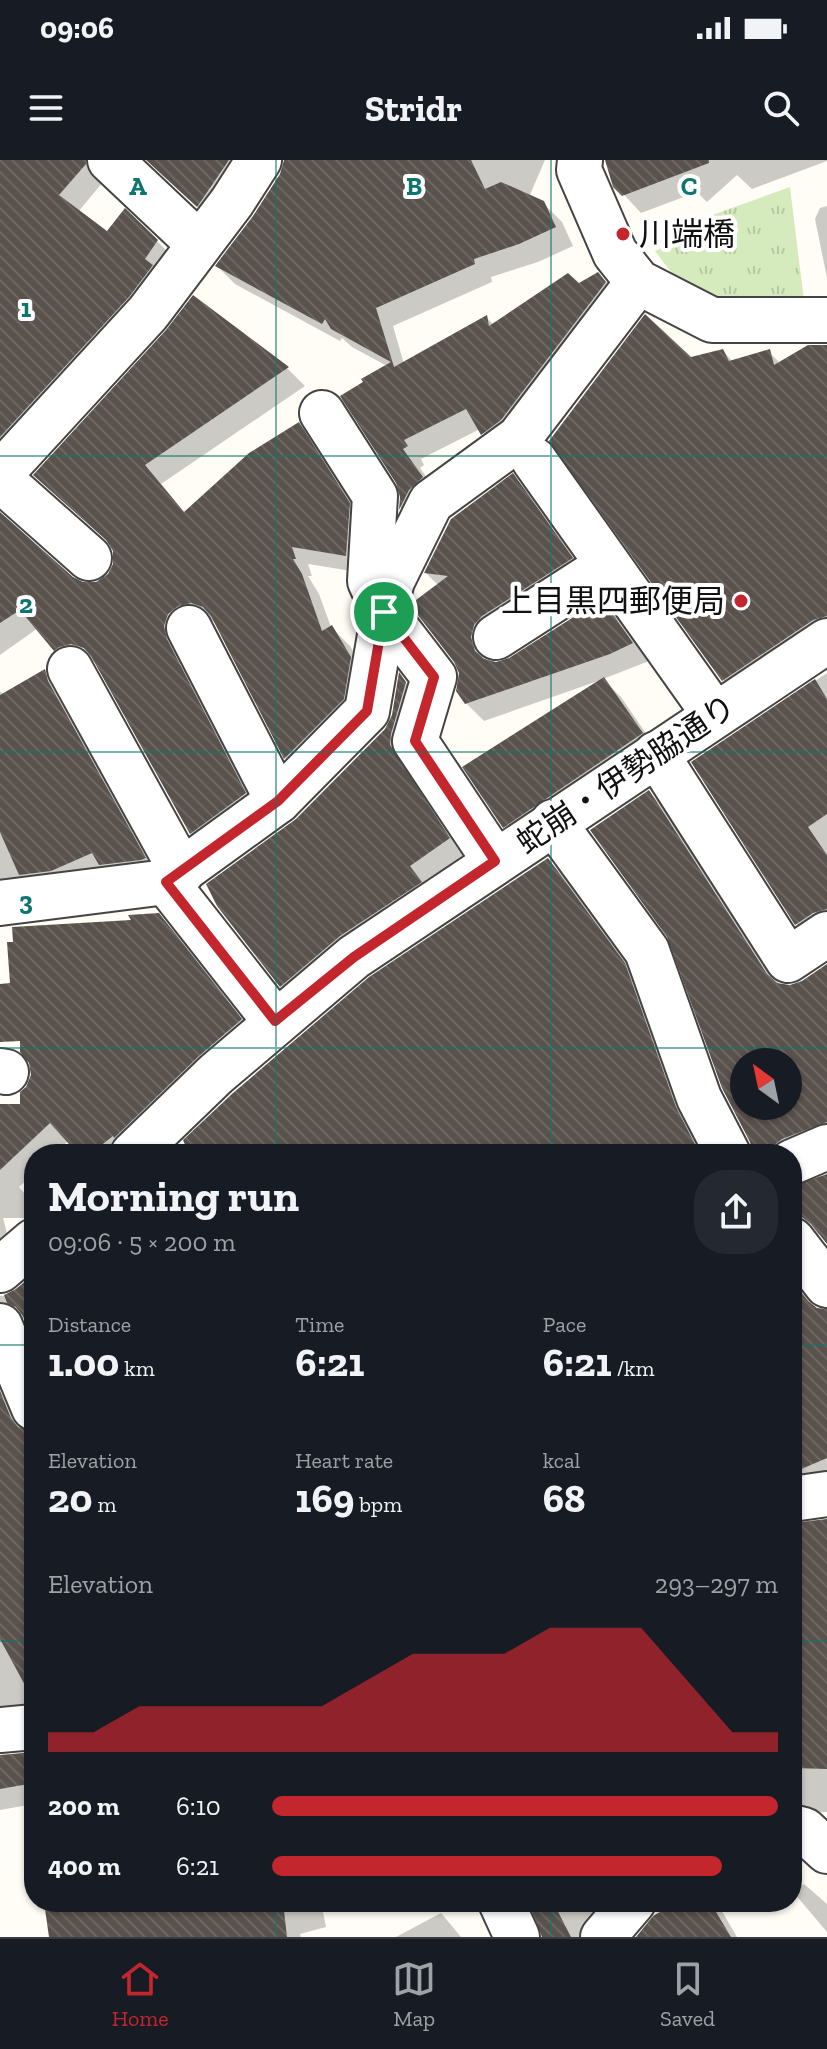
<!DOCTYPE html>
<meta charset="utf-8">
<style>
body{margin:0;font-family:"Zilla Slab","Noto Sans JP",serif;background:#242831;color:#f1f3f6;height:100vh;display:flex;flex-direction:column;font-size:30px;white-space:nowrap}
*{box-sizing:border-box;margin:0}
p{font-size:26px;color:#9ea1a6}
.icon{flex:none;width:44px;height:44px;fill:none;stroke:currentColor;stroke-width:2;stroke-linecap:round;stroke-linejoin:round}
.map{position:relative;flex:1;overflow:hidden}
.panel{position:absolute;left:24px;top:984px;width:778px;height:768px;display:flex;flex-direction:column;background:#171b24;border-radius:32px;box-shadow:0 2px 6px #0004}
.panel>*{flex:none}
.needle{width:52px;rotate:327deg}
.fabs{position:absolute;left:730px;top:888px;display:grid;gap:16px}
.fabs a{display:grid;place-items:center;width:72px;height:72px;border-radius:50%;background:#171b24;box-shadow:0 2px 6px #0004;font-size:40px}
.pin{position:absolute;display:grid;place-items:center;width:68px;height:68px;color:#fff;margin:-34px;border:4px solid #fff;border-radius:50%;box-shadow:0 2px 8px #0007}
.round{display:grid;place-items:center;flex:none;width:84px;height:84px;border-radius:32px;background:#242831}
.overview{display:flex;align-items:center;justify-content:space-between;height:136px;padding:0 24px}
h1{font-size:44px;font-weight:800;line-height:60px}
.figures{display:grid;grid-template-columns:repeat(3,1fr);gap:12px;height:136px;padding:8px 24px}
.figures div{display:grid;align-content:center}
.figures b{font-size:40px;font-weight:800}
.figures small{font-size:22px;font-weight:400}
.figures p{font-size:22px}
.chart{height:224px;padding:16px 24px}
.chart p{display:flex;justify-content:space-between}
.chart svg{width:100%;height:144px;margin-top:8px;fill:#c4262e;opacity:.7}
ul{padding:0 24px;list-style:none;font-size:26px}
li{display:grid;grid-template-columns:128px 96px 1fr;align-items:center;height:60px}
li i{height:20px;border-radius:10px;background:#c4262e}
.status{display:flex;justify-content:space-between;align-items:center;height:56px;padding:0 40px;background:#171b24;direction:ltr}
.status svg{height:22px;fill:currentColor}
header{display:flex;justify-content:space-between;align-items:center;height:104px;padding:0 24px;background:#171b24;font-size:36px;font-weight:800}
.dock{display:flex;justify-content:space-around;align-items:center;height:112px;border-top:2px solid #363941;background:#171b24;font-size:22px;color:#9ea1a6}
.dock a{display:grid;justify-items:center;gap:4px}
.dock .selected{color:#c4262e}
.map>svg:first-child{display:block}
</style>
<div class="status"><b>09:06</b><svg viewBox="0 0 49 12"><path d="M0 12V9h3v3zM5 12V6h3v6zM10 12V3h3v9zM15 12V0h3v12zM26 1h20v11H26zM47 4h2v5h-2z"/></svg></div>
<header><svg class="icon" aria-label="menu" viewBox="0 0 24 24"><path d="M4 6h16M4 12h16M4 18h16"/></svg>Stridr<svg class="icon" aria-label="search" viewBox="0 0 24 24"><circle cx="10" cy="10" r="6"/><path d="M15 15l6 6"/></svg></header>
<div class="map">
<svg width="827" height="1777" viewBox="0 0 827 1777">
<defs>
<pattern id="park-tufts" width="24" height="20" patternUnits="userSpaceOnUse" patternTransform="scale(2)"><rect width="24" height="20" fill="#d5ebbd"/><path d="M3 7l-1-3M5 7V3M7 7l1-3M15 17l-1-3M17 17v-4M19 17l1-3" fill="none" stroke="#b6c8a1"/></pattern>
<pattern id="building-back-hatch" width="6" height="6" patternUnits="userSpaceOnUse" patternTransform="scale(2)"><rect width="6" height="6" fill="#5a524d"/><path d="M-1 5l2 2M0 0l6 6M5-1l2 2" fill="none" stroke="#6d6662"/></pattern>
</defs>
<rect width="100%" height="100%" fill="#fffdf5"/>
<!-- park -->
<polygon fill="url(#park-tufts)" points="790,27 805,149 720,148 670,111 655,91 693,75 693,62"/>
<!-- shadow -->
<g fill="#0003" fill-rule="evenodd">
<polygon points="0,0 110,0 103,22 78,52 107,74 157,81 175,99 0,314"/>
<polygon points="148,0 260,0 216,64"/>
<polygon points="286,0 545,0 529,37 543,43 562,62 573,86 538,102 491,117 492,122 393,166 404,204 487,158 494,165 579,126 598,114 616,132 500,292 480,269 421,299 424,305 420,308 440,336 418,366 401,349 387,206 352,187 342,178 340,181 235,124 217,106 254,58 282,14"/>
<polygon points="606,0 827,0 827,1 752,29 737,15 707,42 697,32 641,53 615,25"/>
<polygon points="827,46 827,118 815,59 820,48"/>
<polygon points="193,138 288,209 305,226 161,324 185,353 299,264 317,282 367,362 364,413 308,404 312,416 308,416 319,434 331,467 350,486 368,516 304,615 286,598 217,463 210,460 195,464 263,652 209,691 191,673 98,504 91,501 73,508 38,468 0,495 0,355 71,418 84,425 98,423 109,416 116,403 168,171"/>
<polygon points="827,187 827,481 741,538 723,520 690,200 723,191 733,202 769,192 781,204"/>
<polygon points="513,316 530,333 589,416 488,496 490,502 496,504 510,500 602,441 619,459 649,501 603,519 621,537 658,591 522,684 504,666 601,520 484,561 466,543 439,426 426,413"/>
<polygon points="45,511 63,529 162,715 0,731 0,531 3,535"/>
<polygon points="827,513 827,775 815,782 797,764 694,603"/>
<polygon points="400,517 418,534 468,698 301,845 282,826 297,660 386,570 394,556"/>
<path d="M649,632L667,650L779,824L789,827L802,823L827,806V985L792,994H755ZM744,902H788V946H744Z"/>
<polygon points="548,700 566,718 642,823 707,994 192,994"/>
<polygon points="158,755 177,774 258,878 133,994 81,994 69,980 54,994 34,994 34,1013 19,1027 30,1040 28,1044 34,1053 34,1058 3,1058 9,1081 0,1087 0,946 22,946 27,928 135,762"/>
<polygon points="827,1016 827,1081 822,1075 807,1073 792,1081 792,1029"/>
<polygon points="34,1116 34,1178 27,1160 24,1159 8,1161 0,1167 0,1136 6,1136"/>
<polygon points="792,1118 816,1149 827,1151 827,1329 792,1341"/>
<polygon points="0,1209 27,1273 34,1274 34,1561 0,1572"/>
<polygon points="827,1361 827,1652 792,1653 792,1365"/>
<polygon points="34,1594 34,1644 0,1650 0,1596"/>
<polygon points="804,1724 827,1744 827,1772 794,1733"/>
<polygon points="46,1742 321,1742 326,1767 300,1774 301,1777 51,1777"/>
<polygon points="374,1742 417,1742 383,1751"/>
<polygon points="531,1742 603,1742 612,1764 580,1777 543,1777"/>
<polygon points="681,1742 712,1742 723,1753 737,1777 652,1777"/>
<polygon points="441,1753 461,1777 396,1777"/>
</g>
<!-- building -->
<g fill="url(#building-back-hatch)" fill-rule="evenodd">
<polygon points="0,0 86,0 86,4 59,35 107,71 125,48 158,80 145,99 153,105 129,137 0,277"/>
<polygon points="146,0 229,0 197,47"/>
<polygon points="284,0 471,0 485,29 501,22 544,41 556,67 519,84 474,99 475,104 376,148 394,207 487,155 489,166 568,113 579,123 598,112 606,122 501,260 481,275 466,249 404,280 408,286 403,289 423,317 409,330 399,350 400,337 396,323 340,236 363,222 361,219 391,202 331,169 325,159 322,164 215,106 253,56 280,14"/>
<polygon points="605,0 709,0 709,3 622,36 613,27"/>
<polygon points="193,135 289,207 145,305 184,352 249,293 299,262 350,343 346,396 292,387 296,399 293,399 302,414 322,471 332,465 351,497 344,539 284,599 211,456 203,447 191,443 178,446 168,454 164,466 167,479 246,633 190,674 91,496 84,488 71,484 59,487 54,491 20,450 0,463 0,352 73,417 83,422 96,422 108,414 113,404 113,391 106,380 33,315 166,170"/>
<polygon points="645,154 691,197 723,189 729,201 770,189 774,205 808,185 827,185 827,456 813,460 722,521 549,281"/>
<polygon points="513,313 573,398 482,456 474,465 471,477 475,491 484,499 496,502 509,498 602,439 633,483 610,494 465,544 456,531 459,513 454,502 411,446 412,443 448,416 424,413 451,359"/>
<polygon points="45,509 48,521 146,698 141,700 99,705 92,693 51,711 19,715 0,672 0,535"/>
<polygon points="399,512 406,522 391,574 390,585 450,678 410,706 422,722 340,776 280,827 217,746 206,724 296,659 385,569 392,555"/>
<polygon points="604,517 643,573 503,668 462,607"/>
<polygon points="815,519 827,539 827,654 808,667 827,695 827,749 813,753 795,765 691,602"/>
<path d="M649,630L767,814L777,823L790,825L802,821L827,804V962L782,979L773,986L769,994H753L750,982L722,928L667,777L590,670ZM744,902H788V946H744Z"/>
<polygon points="548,698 625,803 676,947 700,994 189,994 183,980 233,933 369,817"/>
<polygon points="159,753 242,859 199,896 114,978 113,976 90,994 78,994 50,963 0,1010 0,944 20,944 20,932 26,927 31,915 29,903 20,892 20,881 0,882 0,824 10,823 7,782 13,782 12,767 131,760 128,755"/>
<polygon points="827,1014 827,1084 811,1064 802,1057 792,1056 792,1026"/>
<polygon points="34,1114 34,1183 23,1156 16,1147 7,1143 4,1135 16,1129"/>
<polygon points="792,1121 808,1141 817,1148 827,1149 827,1298 792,1313"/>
<polygon points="0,1231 11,1258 18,1267 34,1272 34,1542 0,1479"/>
<polygon points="827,1359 827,1609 792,1608 792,1363"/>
<polygon points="34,1592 34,1623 0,1629 0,1595"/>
<polygon points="44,1742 283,1742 287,1777 49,1777"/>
<polygon points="528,1742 553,1742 571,1777 542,1777"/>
<polygon points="677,1742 710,1742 731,1777 636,1777 653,1756"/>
</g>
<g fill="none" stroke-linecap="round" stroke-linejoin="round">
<!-- minor casing -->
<g stroke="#444" stroke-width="48">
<g id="minor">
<polyline points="110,0 199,84"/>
<polyline points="580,0 579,10 615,93 638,122 712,160 827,160"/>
<polyline points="322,253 375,336 370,421 384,452 434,517 415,581 495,701"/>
<polyline points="534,300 715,555"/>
<polyline points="0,314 148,153 232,42 259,0"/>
<polyline points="0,319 89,398"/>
<polyline points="189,468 278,641"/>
<polyline points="496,477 608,405"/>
<polyline points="70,509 182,712"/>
<polyline points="656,594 788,800 827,774"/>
<polyline points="553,662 647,791 699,938 728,994"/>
<polyline points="166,722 278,641 367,551 384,452 392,421 431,342 519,278 638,122"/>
<polyline points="0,743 166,722 275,861"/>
<polyline points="0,911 6,912"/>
<polyline points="133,994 216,914 354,797 827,481"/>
<polyline points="792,1002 827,987"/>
<polyline points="792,1080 827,1125"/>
<polyline points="0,1110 34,1081"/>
<polyline points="0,1166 34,1248"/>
<polyline points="792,1339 827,1334"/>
<polyline points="0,1570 34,1567"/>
<polyline points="792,1667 804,1670 827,1691"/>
<polyline points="501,1742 517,1777"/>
<polyline points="603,1777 633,1742"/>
</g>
</g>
<!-- minor -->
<use href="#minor" stroke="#fff" stroke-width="44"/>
</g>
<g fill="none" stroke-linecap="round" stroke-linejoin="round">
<!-- route casing -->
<g stroke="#fff" stroke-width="16">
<polygon id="route" points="384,452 434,517 415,581 495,701 354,797 275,861 166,722 278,641 367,551"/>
</g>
<!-- route -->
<use href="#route" stroke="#c4262e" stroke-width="10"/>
</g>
<!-- grid -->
<path fill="none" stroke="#0f766e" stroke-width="2" stroke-opacity="0.55" d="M276,0V994M551,0V994M0,296H827M0,592H827M0,888H827M0,1185H34M792,1185H827M0,1481H34M792,1481H827M276,1742V1777M551,1742V1777"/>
<!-- markers -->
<g fill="#c4262e" stroke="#fff" stroke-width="3">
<circle cx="623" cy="74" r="8"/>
<circle cx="741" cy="441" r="8"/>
</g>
<g text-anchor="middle" stroke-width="8" stroke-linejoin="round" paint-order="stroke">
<!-- poi labels -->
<g font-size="32" fill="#111" stroke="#fff" text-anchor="start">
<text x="639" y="85">川端橋</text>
<text x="725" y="452" text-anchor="end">上目黒四郵便局</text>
</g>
<!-- street labels -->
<g font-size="32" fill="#111" stroke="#fff">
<text transform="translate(626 614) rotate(-34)" y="11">蛇崩・伊勢脇通り</text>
</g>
</g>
<g font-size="26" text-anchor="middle" font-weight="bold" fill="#0f766e" stroke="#fff" stroke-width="8" stroke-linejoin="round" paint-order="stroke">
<text x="138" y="35">A</text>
<text x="414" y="35">B</text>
<text x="689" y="35">C</text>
<text x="26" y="157">1</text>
<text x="26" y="453">2</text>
<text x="26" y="750">3</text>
</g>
</svg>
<div class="fabs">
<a><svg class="needle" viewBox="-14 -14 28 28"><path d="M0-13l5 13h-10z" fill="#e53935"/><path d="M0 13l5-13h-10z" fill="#9ea1a6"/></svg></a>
</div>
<div class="pin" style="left:384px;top:452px;background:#1e9e55"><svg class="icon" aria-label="arrive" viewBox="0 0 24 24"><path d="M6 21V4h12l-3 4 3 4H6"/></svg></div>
<section class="panel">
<div class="overview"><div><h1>Morning run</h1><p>09:06 · 5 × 200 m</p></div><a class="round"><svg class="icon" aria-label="share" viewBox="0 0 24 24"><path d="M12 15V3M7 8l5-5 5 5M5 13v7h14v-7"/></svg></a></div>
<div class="figures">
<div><p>Distance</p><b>1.00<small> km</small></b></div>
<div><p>Time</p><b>6:21</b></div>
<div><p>Pace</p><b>6:21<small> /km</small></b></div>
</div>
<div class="figures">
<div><p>Elevation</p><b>20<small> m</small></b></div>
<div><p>Heart rate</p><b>169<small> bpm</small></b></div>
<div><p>kcal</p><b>68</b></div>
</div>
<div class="chart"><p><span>Elevation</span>293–297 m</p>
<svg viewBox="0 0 160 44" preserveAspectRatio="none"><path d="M0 44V38L10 38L20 30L30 30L40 30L50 30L60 30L70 22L80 14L90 14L100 14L110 6L120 6L130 6L140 22L150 38L160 38V44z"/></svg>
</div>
<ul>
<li><b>200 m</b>6:10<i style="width:100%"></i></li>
<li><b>400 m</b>6:21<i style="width:89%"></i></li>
</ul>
</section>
</div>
<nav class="dock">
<a class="selected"><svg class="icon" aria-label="home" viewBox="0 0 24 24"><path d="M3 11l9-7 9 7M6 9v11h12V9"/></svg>Home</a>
<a><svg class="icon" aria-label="map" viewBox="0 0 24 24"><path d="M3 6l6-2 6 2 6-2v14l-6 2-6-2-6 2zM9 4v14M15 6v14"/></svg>Map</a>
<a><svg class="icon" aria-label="saved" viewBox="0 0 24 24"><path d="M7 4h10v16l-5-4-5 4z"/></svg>Saved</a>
</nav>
